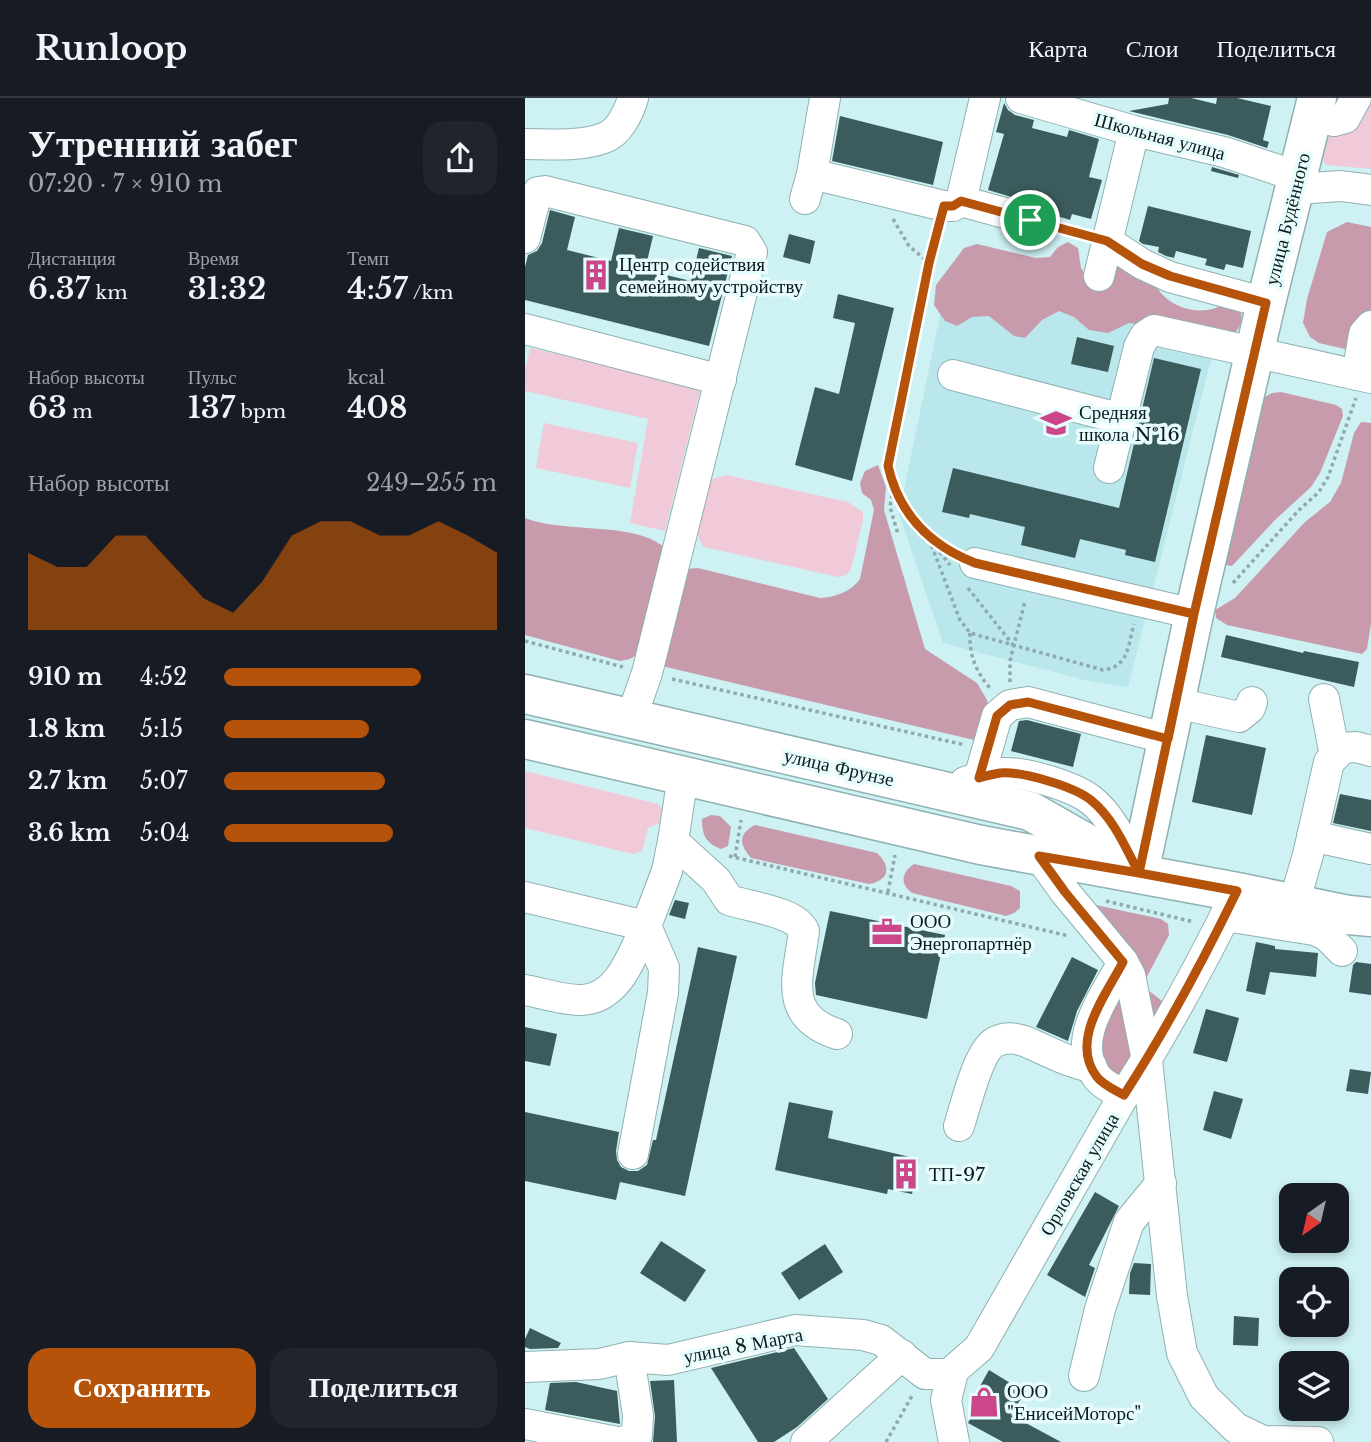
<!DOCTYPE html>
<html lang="ru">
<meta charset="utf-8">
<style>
body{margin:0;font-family:"Libre Baskerville",serif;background:#20242c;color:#f1f3f6;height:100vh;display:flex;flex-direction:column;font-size:26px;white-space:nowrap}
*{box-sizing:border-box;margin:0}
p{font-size:23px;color:#9ea1a6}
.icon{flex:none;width:38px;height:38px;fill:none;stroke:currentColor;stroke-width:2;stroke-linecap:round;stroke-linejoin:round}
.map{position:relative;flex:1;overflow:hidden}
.sheet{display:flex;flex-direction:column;background:#171b24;width:525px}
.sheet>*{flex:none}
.needle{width:46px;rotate:214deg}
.buttons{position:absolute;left:754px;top:1085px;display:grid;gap:14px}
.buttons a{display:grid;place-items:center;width:70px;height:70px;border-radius:14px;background:#171b24;box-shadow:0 4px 10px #0003;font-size:35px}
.pin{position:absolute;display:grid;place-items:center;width:60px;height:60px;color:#fff;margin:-30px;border:4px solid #fff;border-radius:50%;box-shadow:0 2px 7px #0007}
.round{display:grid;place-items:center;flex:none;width:74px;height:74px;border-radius:21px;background:#20242c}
.overview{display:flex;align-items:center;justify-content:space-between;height:119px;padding:0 28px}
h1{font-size:38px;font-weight:600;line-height:52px}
.figures{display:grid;grid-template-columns:repeat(3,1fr);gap:10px;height:119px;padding:7px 28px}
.figures div{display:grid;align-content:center}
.figures b{font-size:30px;font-weight:600}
.figures small{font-size:19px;font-weight:400}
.figures p{font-size:19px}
.chart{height:196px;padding:14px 28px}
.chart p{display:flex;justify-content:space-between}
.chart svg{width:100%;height:126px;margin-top:7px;fill:#b45309;opacity:.7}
.button{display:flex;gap:14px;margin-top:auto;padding:14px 28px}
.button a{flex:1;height:80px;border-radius:21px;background:#b45309;color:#fff;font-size:28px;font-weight:600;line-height:80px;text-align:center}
.button a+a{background:#20242c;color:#f1f3f6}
ul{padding:0 28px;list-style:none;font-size:23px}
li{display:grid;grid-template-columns:112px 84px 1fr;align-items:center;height:52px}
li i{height:18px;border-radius:9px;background:#b45309}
header{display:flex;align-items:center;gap:42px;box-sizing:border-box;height:98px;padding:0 35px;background:#171b24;border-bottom:2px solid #363941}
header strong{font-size:33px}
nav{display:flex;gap:38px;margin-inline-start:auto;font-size:24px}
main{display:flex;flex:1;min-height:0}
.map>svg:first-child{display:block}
</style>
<header>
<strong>Runloop</strong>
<nav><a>Карта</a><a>Слои</a><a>Поделиться</a></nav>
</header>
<main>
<section class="sheet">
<div class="overview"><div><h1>Утренний забег</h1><p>07:20 · 7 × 910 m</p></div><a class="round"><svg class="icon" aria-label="share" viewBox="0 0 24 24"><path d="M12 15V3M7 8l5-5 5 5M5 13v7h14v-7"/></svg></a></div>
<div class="figures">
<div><p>Дистанция</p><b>6.37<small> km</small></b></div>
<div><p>Время</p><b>31:32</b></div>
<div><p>Темп</p><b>4:57<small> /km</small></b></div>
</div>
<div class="figures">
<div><p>Набор высоты</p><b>63<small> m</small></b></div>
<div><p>Пульс</p><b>137<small> bpm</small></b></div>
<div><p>kcal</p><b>408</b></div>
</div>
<div class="chart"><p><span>Набор высоты</span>249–255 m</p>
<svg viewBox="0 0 160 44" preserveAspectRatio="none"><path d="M0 44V17L10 22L20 22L30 11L40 11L50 22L60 33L70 38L80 27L90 11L100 6L110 6L120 11L130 11L140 6L150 11L160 17V44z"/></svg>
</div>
<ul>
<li><b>910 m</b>4:52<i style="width:72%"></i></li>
<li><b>1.8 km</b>5:15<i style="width:53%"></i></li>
<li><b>2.7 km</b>5:07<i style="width:59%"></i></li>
<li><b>3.6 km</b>5:04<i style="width:62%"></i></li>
</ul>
<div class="button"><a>Сохранить</a><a>Поделиться</a></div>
</section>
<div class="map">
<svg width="846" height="1344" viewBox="0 0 846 1344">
<rect width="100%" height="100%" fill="#cef1f4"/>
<!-- built -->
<polygon fill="#bae7eb" points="425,169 690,246 603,589 567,584 418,545 374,416"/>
<!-- green -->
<g fill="#f1cad9">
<polygon points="840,0 846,0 846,71 801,67 794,55 800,40 808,30"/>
<polygon points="5,250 176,289 140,433 105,425 123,321 0,293 0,272"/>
<polygon points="19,325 113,345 105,390 11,370"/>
<path d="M201,377L323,404L338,414V422L326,471L321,477L313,479L179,449C165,434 179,404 183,386L187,381Z"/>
<polygon points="0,673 133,706 139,714 138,724 123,730 117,753 108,756 0,730"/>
</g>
<!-- forest -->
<g fill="#c79bac">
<polygon points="822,124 846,129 846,257 794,245 785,239 778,225 782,201 802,134"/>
<path d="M543,144L553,150L556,170L565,184L588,159C600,166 615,173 626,182C631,187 634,194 640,199C656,214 683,217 701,205L714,209C720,223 714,231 705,241L604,225L583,235L564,232L549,219L534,213L517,222L500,240L489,238L464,218L447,219L432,228L420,223L409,207L411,187L439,150L452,146L511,160L525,159L533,149Z"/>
<polygon points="756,294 811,307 817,311 818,318 795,375 786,389 750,422 707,468 701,467 698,462 738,300 747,295"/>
<polygon points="836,324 846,325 846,526 842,551 837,556 702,527 691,520 690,512 710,500 780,424 805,404 816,385 829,335"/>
<path d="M353,367L361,389L359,412L400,551L452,585L462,602L466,617L459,638L449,642L137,568L161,471L173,470L295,500C310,499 326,494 335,481L349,412L346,402L337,395L335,385L340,373Z"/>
<path d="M0,420C41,436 104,423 138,448L139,465L113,556L105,561L95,563L0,537Z"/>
<path d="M186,717L195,718L206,729L203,748L196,751C181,745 177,738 177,721Z"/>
<path d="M230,727L352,755C366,768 365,782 344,786L226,760C214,746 213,736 230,727Z"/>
<path d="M389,766L486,788L495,793V810L489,815L481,818L387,795C374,785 377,774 389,766Z"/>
<polygon points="566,806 636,821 643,826 644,837 619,884 619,889 637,903 629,929"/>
<polygon points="593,890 612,950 599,982 575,973 573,933"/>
</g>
<!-- building -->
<g fill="#3b5b5d">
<polygon points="644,0 666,0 691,6 692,0 712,0 746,8 738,42 744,44 742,50 703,37 604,13 643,6"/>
<polygon points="479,5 483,12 490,17 509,22 507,30 542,39 544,32 574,41 564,79 577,82 566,121 547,116 545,122 526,116 527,111 463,92 479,36 471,34"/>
<polygon points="315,18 418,44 408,87 307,63"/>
<polygon points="687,69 714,77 713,80 686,73"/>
<polygon points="623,108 726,133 718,170 701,166 699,172 680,167 682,161 651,153 649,160 641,158 633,154 634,149 618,146 614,143"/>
<polygon points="25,112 50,119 42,152 86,163 94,130 128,138 120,172 166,183 174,150 207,158 184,248 0,202 0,169 3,157 12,153 17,145"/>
<polygon points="264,136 290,143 285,166 258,159"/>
<polygon points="313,196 369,210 327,383 270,367 290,289 314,296 330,225 308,220"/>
<polygon points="552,239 589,248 583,274 546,266"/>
<polygon points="629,260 676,271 630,464 600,457 601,452 555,441 550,460 496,447 500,429 445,416 444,420 417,414 428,370 594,410"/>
<polygon points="701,537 778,555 779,553 834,564 829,589 696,559"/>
<polygon points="502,622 556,636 548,669 486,653 494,623"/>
<polygon points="681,637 741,650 727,717 667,704"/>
<polygon points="815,696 846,702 846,733 808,725"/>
<polygon points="150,802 164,805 160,821 144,817"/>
<polygon points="305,813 420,837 402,921 291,897 290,885"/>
<polygon points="731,844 750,848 750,851 793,855 791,879 745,874 740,897 721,893"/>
<polygon points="173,849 212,858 160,1098 95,1084 91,1102 0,1083 0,1014 94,1034 91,1053 92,1062 96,1069 104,1073 113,1073 122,1067 128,1042 131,1042"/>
<polygon points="547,859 573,872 552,913 543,943 511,929"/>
<polygon points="831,864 846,866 846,897 824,894 828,867"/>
<polygon points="681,911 714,920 702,964 668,955"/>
<polygon points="0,929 32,936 25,968 0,963"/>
<polygon points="825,971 846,974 843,996 821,993"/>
<polygon points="689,993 718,1001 706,1041 678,1032"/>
<polygon points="264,1004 308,1013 303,1040 394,1061 387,1096 363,1091 362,1096 250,1072"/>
<polygon points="570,1094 594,1108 564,1167 570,1170 560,1199 522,1177"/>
<polygon points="136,1143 181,1172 160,1204 115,1175"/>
<polygon points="300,1146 318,1174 274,1202 256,1175"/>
<polygon points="609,1165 626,1166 625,1197 604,1196 605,1175"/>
<polygon points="709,1218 734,1220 733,1248 708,1247"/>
<polygon points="5,1230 36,1245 33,1250 5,1251 0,1249 0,1241"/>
<polygon points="269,1250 303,1301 272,1329 249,1344 233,1344 186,1270"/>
<polygon points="464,1272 500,1294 486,1317 536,1344 478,1344 443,1325 460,1293 454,1290"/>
<polygon points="149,1282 152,1344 128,1344 130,1318 125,1283"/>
<polygon points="51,1284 92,1293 95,1326 20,1312 25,1285"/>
</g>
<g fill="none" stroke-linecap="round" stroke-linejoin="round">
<!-- minor casing -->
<g stroke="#8fb1b3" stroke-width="32">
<g id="minor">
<polyline points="496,0 609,33 699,54 774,79"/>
<polyline points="787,17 809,23 820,20 831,0"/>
<path d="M0,46C25,46 55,49 79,40C94,35 104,14 108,0"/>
<polyline points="287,76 419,108 428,108 436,103 460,0"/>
<polyline points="770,91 816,88 846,92"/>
<polyline points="280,101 287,76 300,0"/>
<polyline points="436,103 505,122"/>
<polyline points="0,140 11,98 13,94 20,93 220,143 227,154 122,575 106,621"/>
<polyline points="582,143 617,166 645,179 741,205"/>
<polyline points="574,178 609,33"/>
<polyline points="0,231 196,282"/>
<polyline points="428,277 597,321"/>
<polyline points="832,277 839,236 846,228"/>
<polyline points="584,370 614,249 620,238 629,232 846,280"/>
<polyline points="450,465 669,516"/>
<polyline points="799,601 810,657"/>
<polyline points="651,605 714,619 725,610 727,604"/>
<path d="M158,678L148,743L191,782L204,802C224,809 270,813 279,833C273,879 257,918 312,936"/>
<polyline points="454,680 472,618 485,607 503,604 643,641"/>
<path d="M440,684C451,680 466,675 477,675C501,674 548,688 566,702C587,718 602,752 614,775"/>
<polyline points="787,738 846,751"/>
<polyline points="514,758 540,794 598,864 605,877 622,962 647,1198 657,1255 679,1299 711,1330 738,1343 793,1344"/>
<path d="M0,799L121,828C107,858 93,902 55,902C37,902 17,895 0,892"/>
<polyline points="769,805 783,757 804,664 818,650 831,649 846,653"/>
<polyline points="700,818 789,832 801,837 817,853"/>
<path d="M598,864C581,897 544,943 572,979C578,987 590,992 599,997"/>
<path d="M434,1028C440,1010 453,953 470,944C482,938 494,940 506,946C527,955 544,965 567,969"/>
<polyline points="108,1056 138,895 139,870 121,828 142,773 148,743"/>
<polyline points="0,1269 74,1266 104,1259 143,1262 270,1232 338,1237 356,1242 400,1276 424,1276"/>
<path d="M424,1276L454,1250L599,997C641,932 678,863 712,794"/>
<polyline points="424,1276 427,1278 421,1302 429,1344"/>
<polyline points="559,1278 575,1211 604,1124 636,1085"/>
<polyline points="0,1326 92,1344"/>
<polyline points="99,1344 112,1337 113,1317 104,1259"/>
<polyline points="281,1344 377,1257"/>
</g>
</g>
<!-- major casing -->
<g stroke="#8fb1b3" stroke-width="41">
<g id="major">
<polyline points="0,596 505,713 591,762"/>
<polyline points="0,641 456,747 712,794 824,817 846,819"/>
<polyline points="614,775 669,516 741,205 792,0"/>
</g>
</g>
<!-- path -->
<g stroke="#8eaaac" stroke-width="3.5" stroke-dasharray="3.5 3.5" stroke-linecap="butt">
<polyline points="368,121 384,148 404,165"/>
<polyline points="527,128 560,137"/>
<path d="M412,130L363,368C372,406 395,435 428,456"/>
<polyline points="368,390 365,409 373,436"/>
<path d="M404,441L435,522L445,535L578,572C604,569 603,547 609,526"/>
<polyline points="406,443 425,467"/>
<polyline points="708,485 774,412 794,394 803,379 831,300"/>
<polyline points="443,490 488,547"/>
<path d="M445,535C444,557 451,574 465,590"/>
<polyline points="0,543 98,569"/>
<polyline points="147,581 440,647"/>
<polyline points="485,584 485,563 500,503"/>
<polyline points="204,758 544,838"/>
<polyline points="210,759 216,722"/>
<polyline points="363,794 370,757"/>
<polyline points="581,803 669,824"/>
<polyline points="361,1344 388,1296"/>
</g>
<!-- minor -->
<use href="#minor" stroke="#fff" stroke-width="30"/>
<!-- major -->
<use href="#major" stroke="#fff" stroke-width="38"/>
</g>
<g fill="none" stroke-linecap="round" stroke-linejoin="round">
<!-- route casing -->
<g stroke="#fff" stroke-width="14">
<path id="route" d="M505,122L582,143L617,166L645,178L741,205L669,516L614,775L514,758L540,794L598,864C581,897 544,943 572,979C578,987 590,992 599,997C641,932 678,863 712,793L614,775C601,751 589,721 567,703C551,689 497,673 475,675C468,676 461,678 454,680L472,618L485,607L503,604L643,641L669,516L450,465C404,447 374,416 363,368L404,165L419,108H428L436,103L505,122"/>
</g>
<!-- route -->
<use href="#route" stroke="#b45309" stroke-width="9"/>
</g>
<!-- icons -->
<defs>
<g id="building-bare" transform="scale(2.415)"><path d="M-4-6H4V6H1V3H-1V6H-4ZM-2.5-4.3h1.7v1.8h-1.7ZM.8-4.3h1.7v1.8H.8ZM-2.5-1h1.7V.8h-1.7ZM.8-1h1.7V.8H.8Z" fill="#cc4789" stroke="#e7fcfd" stroke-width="2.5" paint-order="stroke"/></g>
<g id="school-bare" transform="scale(2.415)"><path d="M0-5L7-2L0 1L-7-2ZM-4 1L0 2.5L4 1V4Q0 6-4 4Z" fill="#cc4789" stroke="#e7fcfd" stroke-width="2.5" paint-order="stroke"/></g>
<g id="office-bare" transform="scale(2.415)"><path d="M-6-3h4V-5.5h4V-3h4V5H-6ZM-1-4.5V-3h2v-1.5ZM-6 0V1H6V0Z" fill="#cc4789" stroke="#e7fcfd" stroke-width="2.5" paint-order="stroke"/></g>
<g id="shop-bare" transform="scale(2.415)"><path d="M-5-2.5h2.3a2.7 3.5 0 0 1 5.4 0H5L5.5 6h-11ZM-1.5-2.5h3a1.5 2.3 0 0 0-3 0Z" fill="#cc4789" stroke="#e7fcfd" stroke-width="2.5" paint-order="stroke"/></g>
</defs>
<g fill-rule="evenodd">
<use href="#building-bare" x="71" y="177"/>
<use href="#school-bare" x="531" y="325"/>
<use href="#office-bare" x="362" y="834"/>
<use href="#building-bare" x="381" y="1076"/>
<use href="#shop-bare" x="459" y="1304"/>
</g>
<g text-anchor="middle" stroke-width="7" stroke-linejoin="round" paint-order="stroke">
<!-- street labels -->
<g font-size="19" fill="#0d1a1b" stroke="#e7fcfd">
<text transform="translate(635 38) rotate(15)" y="7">Школьная улица</text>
<text transform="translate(762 121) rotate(-76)" y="7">улица Будённого</text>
<text transform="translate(314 669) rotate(13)" y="7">улица Фрунзе</text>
<text transform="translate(554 1076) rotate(-60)" y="7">Орловская улица</text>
<text transform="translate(218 1247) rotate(-11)" y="7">улица 8 Марта</text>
</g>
<!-- poi labels -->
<g font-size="19" fill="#0d1a1b" stroke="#e7fcfd" text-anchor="start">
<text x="94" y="173">Центр содействия<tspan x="94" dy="22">семейному устройству</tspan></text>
<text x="554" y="321">Средняя<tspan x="554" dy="22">школа №16</tspan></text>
<text x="385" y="830">ООО<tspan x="385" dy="22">Энергопартнёр</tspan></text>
<text x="404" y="1083">ТП-97</text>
<text x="482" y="1300">ООО<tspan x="482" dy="22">"ЕнисейМоторс"</tspan></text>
</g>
</g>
</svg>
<div class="buttons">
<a><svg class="needle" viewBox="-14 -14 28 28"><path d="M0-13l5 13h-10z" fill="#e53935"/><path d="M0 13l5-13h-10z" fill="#9ea1a6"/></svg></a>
<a><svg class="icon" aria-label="locate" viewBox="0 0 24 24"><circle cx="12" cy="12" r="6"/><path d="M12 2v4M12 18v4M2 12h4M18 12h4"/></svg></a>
<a><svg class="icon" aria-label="layers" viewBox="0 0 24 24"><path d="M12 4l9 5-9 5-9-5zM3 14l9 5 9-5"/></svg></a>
</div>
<div class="pin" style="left:505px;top:122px;background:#1e9e55"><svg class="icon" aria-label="arrive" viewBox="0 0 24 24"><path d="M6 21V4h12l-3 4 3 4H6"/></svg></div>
</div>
</main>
